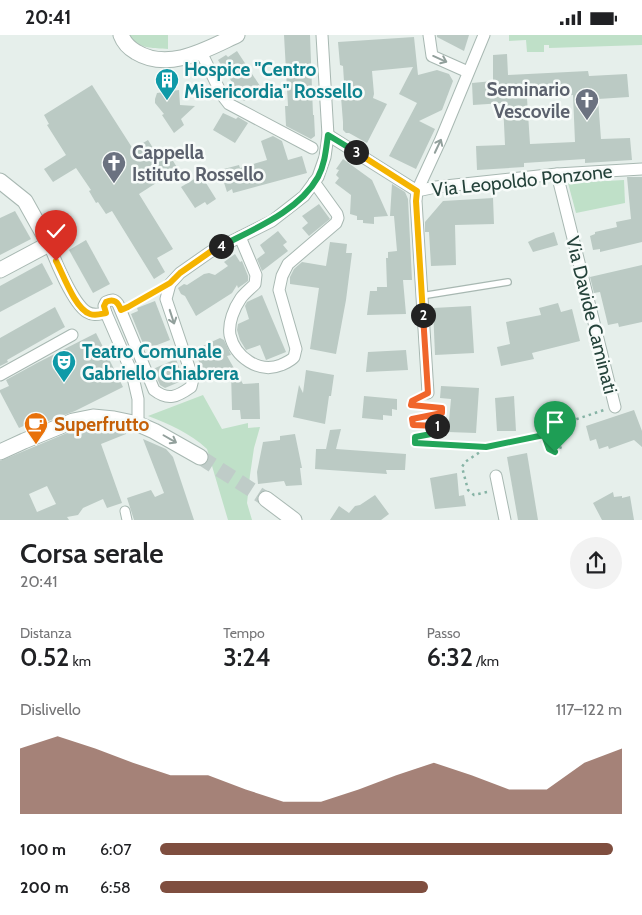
<!DOCTYPE html>
<html lang="it">
<meta charset="utf-8">
<style>
body{margin:0;font-family:Cabin,sans-serif;background:#f2f2f2;color:#202124;height:100vh;display:flex;flex-direction:column;font-size:19px;white-space:nowrap}
*{box-sizing:border-box;margin:0}
p{font-size:16px;color:#757577}
.icon{flex:none;width:28px;height:28px;fill:none;stroke:currentColor;stroke-width:2;stroke-linecap:round;stroke-linejoin:round}
.map{position:relative;height:485px;overflow:hidden}
.sheet{display:flex;flex-direction:column;background:#fff;flex:1}
.sheet>*{flex:none}
.pin{position:absolute;display:grid;place-items:center;width:42px;height:42px;color:#fff;margin:-51px -21px;border-radius:50% 50% 50% 0;rotate:-45deg;box-shadow:0 0 5px #0007}
.pin .icon{rotate:45deg}
.km{position:absolute;width:25px;height:25px;margin:-12px;border-radius:50%;background:#222;color:#fff;font-size:14px;line-height:25px;text-align:center}
.round{display:grid;place-items:center;flex:none;width:52px;height:52px;border-radius:26px;background:#f2f2f2}
.overview{display:flex;align-items:center;justify-content:space-between;height:85px;padding:0 20px}
h1{font-size:28px;font-weight:600;line-height:38px}
.stats{display:grid;grid-template-columns:repeat(3,1fr);gap:8px;height:85px;padding:5px 20px}
.stats div{display:grid;align-content:center}
.stats b{font-size:25px;font-weight:600}
.stats small{font-size:14px;font-weight:400}
.stats p{font-size:14px}
.chart{height:140px;padding:10px 20px}
.chart p{display:flex;justify-content:space-between}
.chart svg{width:100%;height:90px;margin-top:5px;fill:#7f4e3f;opacity:.7}
ul{padding:0 20px;list-style:none;font-size:16px}
li{display:grid;grid-template-columns:80px 60px 1fr;align-items:center;height:38px}
li i{height:12px;border-radius:6px;background:#7f4e3f}
.status{display:flex;justify-content:space-between;align-items:center;height:35px;padding:0 25px;background:#fff;direction:ltr}
.status svg{height:14px;fill:currentColor}
.map>svg:first-child{display:block}
</style>
<div class="status"><b>20:41</b><svg viewBox="0 0 49 12"><path d="M0 12V9h3v3zM5 12V6h3v6zM10 12V3h3v9zM15 12V0h3v12zM26 1h20v11H26zM47 4h2v5h-2z"/></svg></div>
<div class="map">
<svg width="642" height="485" viewBox="0 0 642 485">
<rect width="100%" height="100%" fill="#e6efeb"/>
<!-- green -->
<g fill="#bfe0c8">
<path d="M129,0H168V14C154,13 137,14 129,0Z"/>
<polygon points="509,0 642,0 642,10 549,13 549,10 544,10 544,17 527,17 526,5 509,6"/>
<polygon points="624,145 625,168 576,178 568,148"/>
<path d="M203,360L222,394L248,388V393L260,392L254,413L250,440L247,468L252,485H228L207,414C190,398 169,389 148,381Z"/>
</g>
<!-- building -->
<g fill="#bbcac4" fill-rule="evenodd">
<polygon points="284,0 310,0 313,80 314,80 315,101 311,104 286,91 285,71 288,71"/>
<polygon points="437,0 469,0 464,16 437,2"/>
<polygon points="414,2 418,40 437,35 449,39 453,46 442,75 419,86 435,94 416,134 389,121 417,68 399,59 413,32 372,36 374,59 373,63 387,69 367,108 349,98 346,98 343,95 343,87 341,62 345,62 343,31 340,30 338,7"/>
<polygon points="237,16 262,54 244,66 218,25 226,20 228,22"/>
<path d="M507,19L508,40L588,36L589,41L627,39L629,62L598,64L601,104L630,103L632,125L585,128V124L524,128V132L477,135L476,111L505,110L503,68L473,70L472,48L493,46V20ZM573,60L575,107L530,109L527,63Z"/>
<polygon points="92,50 133,114 148,105 158,121 167,116 178,134 139,159 173,214 157,223 165,237 154,244 112,176 106,179 98,167 96,168 89,156 91,155 76,133 53,147 44,134 66,120 47,90 49,89 44,80"/>
<polygon points="179,55 180,70 195,71 181,84 184,90 174,98 162,80 164,79 155,68 155,64 157,58"/>
<polygon points="223,78 236,84 238,82 248,88 235,108 213,95"/>
<polygon points="273,101 282,106 288,125 302,121 307,138 233,158 232,154 227,157 220,135 239,130 240,133 267,125 261,106"/>
<polygon points="343,124 372,145 388,181 374,182 374,189 363,188 363,185 357,185 357,181 350,179 351,160 335,148 339,143 336,140 339,135 336,134"/>
<polygon points="201,140 216,164 207,170 205,167 195,173 181,152"/>
<polygon points="627,142 642,142 642,207 600,217 600,214 593,215 590,201 595,199 595,197 617,192 616,187 631,184"/>
<polygon points="392,149 405,157 408,164 412,245 403,245 406,279 367,280 370,256 377,256 377,252 387,252 386,223 388,223 388,217 397,216 394,181 390,181"/>
<polygon points="493,163 494,189 455,190 456,230 431,231 429,197 425,197 425,187 443,166"/>
<polygon points="319,169 330,184 309,201 302,193 308,188 302,181"/>
<polygon points="15,176 31,204 0,220 0,183"/>
<polygon points="278,196 287,207 283,210 288,216 262,236 257,224 265,218 260,210"/>
<polygon points="554,197 558,210 533,217 528,207 536,203"/>
<polygon points="86,205 110,249 93,258 69,215"/>
<polygon points="330,207 347,209 346,218 352,218 346,265 336,319 310,314 319,253 290,249 290,242 294,234 302,227 326,231"/>
<polygon points="235,219 240,227 242,226 248,241 248,246 238,253 237,250 232,258 196,281 185,261 181,259 178,253 184,249 187,250 204,239 209,238 215,240 228,231 224,227"/>
<polygon points="42,228 53,249 0,277 0,251"/>
<polygon points="642,230 642,287 619,292 618,288 608,290 600,257 594,258 590,242"/>
<polygon points="262,260 286,317 266,325 260,310 246,315 240,305 237,295 238,289 249,284 245,271 247,267"/>
<polygon points="155,266 170,305 152,312 150,308 144,311 131,279 138,276 137,273"/>
<polygon points="558,268 561,277 572,274 580,306 532,318 534,324 501,331 497,312 510,309 506,287 541,280 539,273"/>
<polygon points="471,271 474,318 435,320 433,273"/>
<polygon points="55,272 65,292 7,325 8,327 0,331 0,303"/>
<polygon points="96,298 123,352 75,376 30,393 28,389 19,393 0,357 0,355 9,351 6,345 37,328"/>
<polygon points="220,303 224,305 231,320 227,321 243,349 259,348 260,384 241,384 240,375 232,375 231,337 204,347 196,314"/>
<polygon points="406,315 408,335 366,337 368,317"/>
<polygon points="176,324 184,345 165,353 160,350 153,334"/>
<polygon points="306,335 334,340 331,361 329,361 325,389 293,382 299,350 303,358"/>
<polygon points="441,351 479,353 476,398 448,397 451,364 440,363"/>
<polygon points="364,361 397,364 397,375 392,374 392,381 383,380 383,385 362,383"/>
<polygon points="514,361 516,396 497,396 495,363"/>
<polygon points="634,375 642,396 642,412 634,405 609,414 608,411 599,414 596,404 590,406 586,391"/>
<path d="M107,393V398L124,396H126V399L101,409L122,468L107,473L103,464L83,473L78,480L67,482L69,485H0V426L67,398ZM47,451L56,469L37,477L29,459Z"/>
<polygon points="341,394 336,414 406,419 405,435 386,435 387,439 315,434 316,414 326,414 330,395"/>
<polygon points="295,399 302,433 300,433 302,450 286,451 284,446 258,449 257,437 263,407 280,405 280,401"/>
<polygon points="143,404 166,414 173,422 194,485 134,485 127,463 151,455 155,462 164,458"/>
<polygon points="527,418 538,485 518,485 507,422"/>
<polygon points="457,438 459,461 464,460 466,471 435,474 430,443"/>
<polygon points="613,457 614,462 622,461 622,463 630,461 634,485 602,485 593,468"/>
<polygon points="375,460 389,479 381,485 330,485 339,471 349,478 355,471 360,470"/>
</g>
<g fill="none" stroke-linecap="round" stroke-linejoin="round">
<!-- tertiary-tunnel -->
<polyline stroke="#bfccc8" stroke-width="15" stroke-dasharray="15 8" stroke-linecap="butt" points="200,422 266,464"/>
<!-- service casing -->
<g stroke="#a8b8b2" stroke-width="8">
<polyline id="service" points="421,261 508,247"/>
</g>
<!-- pedestrian casing -->
<g stroke="#a8b8b2" stroke-width="11">
<polyline id="pedestrian" points="125,476 127,485"/>
</g>
<!-- minor casing -->
<g stroke="#a8b8b2" stroke-width="13">
<g id="minor">
<polyline points="429,0 432,21 468,37"/>
<polyline points="201,17 222,60 229,69 312,113"/>
<polyline points="328,100 417,156 436,152 557,139 642,134"/>
<polyline points="557,139 615,372"/>
<path d="M240,202L256,240L255,249C250,254 245,258 241,263C234,273 228,288 230,300C235,322 259,339 281,330C285,328 291,326 294,322C295,319 295,317 296,314L279,255L282,241L288,229L336,188L338,183L337,179L314,147"/>
<path d="M49,209C55,225 73,269 87,277C93,281 99,279 106,278"/>
<polyline points="0,340 72,300"/>
<polyline points="428,358 416,166 417,156 441,104 484,0"/>
<path d="M138,389V364L132,338L106,278L104,271L106,267C112,264 114,264 118,269L154,355C168,366 177,362 191,352L193,344L166,264L170,249L180,238L210,217L272,186L304,161L318,142L325,122L328,100L322,0"/>
<polyline points="496,441 505,485"/>
</g>
</g>
<!-- tertiary casing -->
<g stroke="#a8b8b2" stroke-width="17">
<g id="tertiary">
<path d="M121,0C124,8 129,13 136,17C169,37 207,14 237,0"/>
<polyline points="0,146 25,166 49,209 0,235"/>
<polyline points="0,417 24,406 73,386 93,382 114,384 138,389 154,396 200,422"/>
<polyline points="266,464 294,485"/>
</g>
</g>
<!-- path -->
<g stroke="#86b3a5" stroke-width="2.5" stroke-dasharray="2.5 4" stroke-linecap="butt">
<polyline points="132,270 155,257"/>
<polyline points="418,363 411,366 411,370 442,373 442,378 412,384 413,390 442,391 442,397 415,402 415,408 486,413"/>
<polyline points="487,457 474,460 468,455 462,432 465,427 486,413 543,400 549,414 555,417 560,414 562,408 556,391 604,375"/>
</g>
<!-- service -->
<use href="#service" stroke="#fff" stroke-width="5.5"/>
<!-- pedestrian -->
<use href="#pedestrian" stroke="#fff" stroke-width="9"/>
<!-- minor -->
<use href="#minor" stroke="#fff" stroke-width="11"/>
<!-- tertiary -->
<use href="#tertiary" stroke="#fff" stroke-width="15"/>
</g>
<!-- one-way arrows -->
<defs><path id="oneway-shaft" d="M-6 0H5M1.5-3L5.5 0L1.5 3" fill="none" stroke-width="1.6" stroke-linecap="round" stroke-linejoin="round" transform="scale(1.25)"/></defs>
<g stroke="#92a09c">
<use href="#oneway-shaft" transform="translate(440 24) rotate(24)"/>
<use href="#oneway-shaft" transform="translate(438 111) rotate(-65)"/>
<use href="#oneway-shaft" transform="translate(172 282) rotate(72)"/>
<use href="#oneway-shaft" transform="translate(170 404) rotate(30)"/>
</g>
<g fill="none" stroke-linecap="round" stroke-linejoin="round">
<!-- split-1 casing -->
<g stroke="#fff" stroke-width="10">
<polyline id="split-1" points="437,391 442,391 442,397 415,402 415,408 486,412 544,400 549,414 555,417"/>
</g>
<!-- split-2 casing -->
<g stroke="#fff" stroke-width="10">
<polyline id="split-2" points="423,280 428,358 412,366 411,370 442,373 442,378 412,384 413,390 437,391"/>
</g>
<!-- split-3 casing -->
<g stroke="#fff" stroke-width="10">
<polyline id="split-3" points="356,117 417,156 416,166 423,280"/>
</g>
<!-- split-4 casing -->
<g stroke="#fff" stroke-width="10">
<path id="split-4" d="M221,211C254,194 299,176 318,142C325,129 326,114 328,100L356,117"/>
</g>
<!-- split-5 casing -->
<g stroke="#fff" stroke-width="10">
<path id="split-5" d="M56,226C63,239 75,274 90,279C96,281 101,279 106,278L104,271L106,267C114,263 118,267 121,275L128,272L170,248L180,238L210,217L221,211"/>
</g>
<!-- split-1 -->
<use href="#split-1" stroke="#22a559" stroke-width="6"/>
<!-- split-2 -->
<use href="#split-2" stroke="#f0652b" stroke-width="6"/>
<!-- split-3 -->
<use href="#split-3" stroke="#f5b400" stroke-width="6"/>
<!-- split-4 -->
<use href="#split-4" stroke="#22a559" stroke-width="6"/>
<!-- split-5 -->
<use href="#split-5" stroke="#f5b400" stroke-width="6"/>
</g>
<!-- icons -->
<defs>
<g id="building-pin" transform="scale(1.25)"><path d="M0 17L-7.5 6A9.5 9.5 0 1 1 7.5 6Z" fill="#0f9aa8" stroke="#f7fbf9"/><path d="M-4-6H4V6H1V3H-1V6H-4ZM-2.5-4.3h1.7v1.8h-1.7ZM.8-4.3h1.7v1.8H.8ZM-2.5-1h1.7V.8h-1.7ZM.8-1h1.7V.8H.8Z" fill="#fff"/></g>
<g id="church-pin" transform="scale(1.25)"><path d="M0 17L-7.5 6A9.5 9.5 0 1 1 7.5 6Z" fill="#6b7280" stroke="#f7fbf9"/><path d="M-1.2-6h2.4v3.5h3.3v2.4h-3.3V6h-2.4V-.1h-3.3v-2.4h3.3Z" fill="#fff"/></g>
<g id="theatre-pin" transform="scale(1.25)"><path d="M0 17L-7.5 6A9.5 9.5 0 1 1 7.5 6Z" fill="#0f9aa8" stroke="#f7fbf9"/><path d="M-5-5.5Q0-4 5-5.5V0Q5 5 0 6Q-5 5-5 0ZM-3.3-2.5H-1v1.5H-3.3ZM1-2.5H3.3v1.5H1ZM-2.8 1Q0 5.5 2.8 1Z" fill="#fff"/></g>
<g id="cafe-pin" transform="scale(1.25)"><path d="M0 17L-7.5 6A9.5 9.5 0 1 1 7.5 6Z" fill="#e8710a" stroke="#f7fbf9"/><path d="M-5.5-4.5H6V0H3Q3 3.5 0 3.5H-2.5Q-5.5 3.5-5.5 0ZM3-3.2v2h1.7v-2ZM-6 4.5H4V6H-6Z" fill="#fff"/></g>
</defs>
<g fill-rule="evenodd">
<use href="#building-pin" x="167" y="45"/>
<use href="#church-pin" x="587" y="65"/>
<use href="#church-pin" x="114" y="128"/>
<use href="#theatre-pin" x="64" y="327"/>
<use href="#cafe-pin" x="36" y="389"/>
</g>
<g text-anchor="middle" stroke-width="5" stroke-linejoin="round" paint-order="stroke">
<!-- culture labels -->
<g font-size="19" font-weight="bold" fill="#0d838f" stroke="#f7fbf9" text-anchor="start">
<text x="184" y="41">Hospice "Centro<tspan x="184" dy="22">Misericordia" Rossello</tspan></text>
<text x="82" y="323">Teatro Comunale<tspan x="82" dy="22">Gabriello Chiabrera</tspan></text>
</g>
<!-- worship labels -->
<g font-size="19" font-weight="bold" fill="#5b616d" stroke="#f7fbf9" text-anchor="end">
<text x="570" y="61">Seminario<tspan x="570" dy="22">Vescovile</tspan></text>
<text x="132" y="124" text-anchor="start">Cappella<tspan x="132" dy="22">Istituto Rossello</tspan></text>
</g>
<!-- street labels -->
<g font-size="19" fill="#24423a" stroke="#f7fbf9">
<text transform="translate(522 145) rotate(-6)" y="7">Via Leopoldo Ponzone</text>
<text transform="translate(592 280) rotate(76)" y="7">Via Davide Caminati</text>
</g>
<!-- food labels -->
<g font-size="19" font-weight="bold" fill="#c56008" stroke="#f7fbf9" text-anchor="start">
<text x="54" y="396">Superfrutto</text>
</g>
</g>
</svg>
<div class="pin" style="left:555px;top:417px;background:#1e9e55"><svg class="icon" aria-label="arrive" viewBox="0 0 24 24"><path d="M6 21V4h12l-3 4 3 4H6"/></svg></div>
<div class="pin" style="left:56px;top:226px;background:#d93025"><svg class="icon" aria-label="check" viewBox="0 0 24 24"><path d="M5 12l5 5 9-10"/></svg></div>
<b class="km" style="left:437px;top:391px">1</b>
<b class="km" style="left:423px;top:280px">2</b>
<b class="km" style="left:356px;top:117px">3</b>
<b class="km" style="left:221px;top:211px">4</b>
</div>
<section class="sheet">
<div class="overview"><div><h1>Corsa serale</h1><p>20:41</p></div><a class="round"><svg class="icon" aria-label="share" viewBox="0 0 24 24"><path d="M12 15V3M7 8l5-5 5 5M5 13v7h14v-7"/></svg></a></div>
<div class="stats">
<div><p>Distanza</p><b>0.52<small> km</small></b></div>
<div><p>Tempo</p><b>3:24</b></div>
<div><p>Passo</p><b>6:32<small> /km</small></b></div>
</div>
<div class="chart"><p><span>Dislivello</span>117–122 m</p>
<svg viewBox="0 0 160 44" preserveAspectRatio="none"><path d="M0 44V12L10 6L20 12L30 19L40 25L50 25L60 32L70 38L80 38L90 32L100 25L110 19L120 25L130 32L140 32L150 19L160 12V44z"/></svg>
</div>
<ul>
<li><b>100 m</b>6:07<i style="width:98%"></i></li>
<li><b>200 m</b>6:58<i style="width:58%"></i></li>
</ul>
</section>
